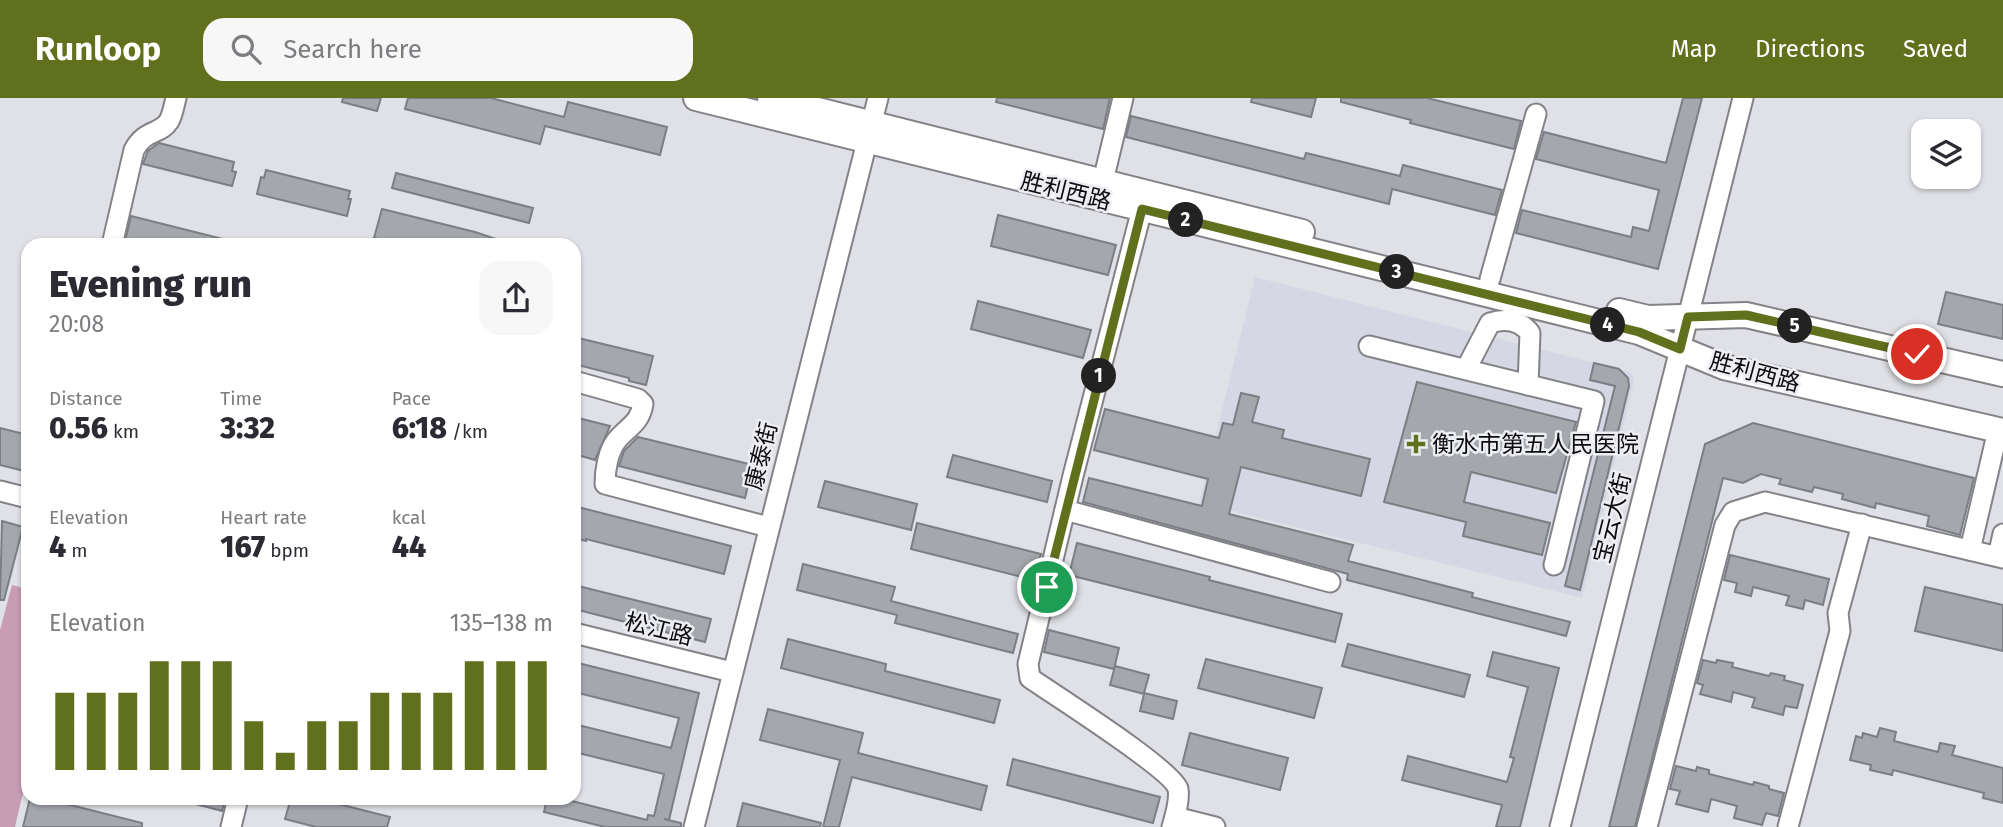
<!DOCTYPE html>
<meta charset="utf-8">
<style>
body{margin:0;font-family:"Fira Sans","Noto Sans SC",sans-serif;background:#f7f7f7;color:#2b2b33;height:100vh;display:flex;flex-direction:column;font-size:26px;white-space:nowrap}
*{box-sizing:border-box;margin:0}
p{font-size:23px;color:#7c7c81}
.icon{flex:none;width:38px;height:38px;fill:none;stroke:currentColor;stroke-width:2;stroke-linecap:round;stroke-linejoin:round}
.map{position:relative;flex:1;overflow:hidden}
.sheet{position:absolute;left:21px;top:140px;width:560px;height:567px;display:flex;flex-direction:column;background:#fff;border-radius:21px;box-shadow:0 2px 5px #0004}
.sheet>*{flex:none}
.buttons{position:absolute;left:1911px;top:21px;display:grid;gap:14px}
.buttons a{display:grid;place-items:center;width:70px;height:70px;border-radius:14px;background:#fff;box-shadow:0 2px 5px #0004;font-size:35px}
.pin{position:absolute;display:grid;place-items:center;width:60px;height:60px;color:#fff;margin:-30px;border:4px solid #fff;border-radius:50%;box-shadow:0 2px 7px #0007}
.km{position:absolute;width:35px;height:35px;margin:-18px;border-radius:50%;background:#222;color:#fff;font-size:19px;line-height:35px;text-align:center}
.round{display:grid;place-items:center;flex:none;width:74px;height:74px;border-radius:21px;background:#f7f7f7}
.head{display:flex;align-items:center;justify-content:space-between;height:119px;padding:0 28px}
h1{font-size:38px;font-weight:800;line-height:52px}
.figures{display:grid;grid-template-columns:repeat(3,1fr);gap:10px;height:119px;padding:7px 28px}
.figures div{display:grid;align-content:center}
.figures b{font-size:30px;font-weight:800}
.figures small{font-size:19px;font-weight:400}
.figures p{font-size:19px}
.chart{height:196px;padding:14px 28px}
.chart p{display:flex;justify-content:space-between}
.chart svg{width:100%;height:126px;margin-top:7px;stroke:#60701d;stroke-width:6}
header{display:flex;align-items:center;gap:42px;box-sizing:border-box;height:98px;padding:0 35px;background:#60701d;color:#fff}
header strong{font-size:33px}
nav{display:flex;gap:38px;margin-inline-start:auto;font-size:24px}
.search{width:490px;height:63px;background:#f7f7f7;display:flex;align-items:center;gap:18px;box-sizing:border-box;padding:0 24px;border-radius:21px;color:#7c7c81;font-size:26px}
.map>svg:first-child{display:block}
</style>
<header>
<strong>Runloop</strong>
<div class="search"><svg class="icon" aria-label="search" viewBox="0 0 24 24"><circle cx="10" cy="10" r="6"/><path d="M15 15l6 6"/></svg>Search here</div>
<nav><a>Map</a><a>Directions</a><a>Saved</a></nav>
</header>
<div class="map">
<svg width="2003" height="729" viewBox="0 0 2003 729">
<rect width="100%" height="100%" fill="#e0e1e6"/>
<!-- built -->
<polygon fill="#d6d7e4" points="1255,179 1630,274 1634,280 1633,287 1582,500 1199,405"/>
<!-- forest -->
<polygon fill="#c89db4" points="12,487 28,491 28,673 15,729 0,729 0,532"/>
<!-- building -->
<g fill="#a4a8ac" stroke="#7b7f83" stroke-width="2">
<polygon points="343,0 381,0 377,13 342,4"/>
<polygon points="408,0 491,0 564,19 568,4 667,29 660,57 545,28 540,46 405,11"/>
<polygon points="997,0 1110,0 1103,31 996,4"/>
<polygon points="1252,0 1316,0 1311,19 1251,4"/>
<polygon points="1341,0 1427,0 1521,23 1514,51 1410,25 1411,22 1341,4"/>
<polygon points="1683,0 1702,0 1658,171 1516,135 1522,112 1631,139 1633,129 1649,133 1659,92 1536,61 1544,34 1666,65"/>
<polygon points="1131,18 1304,61 1306,55 1400,78 1403,67 1502,92 1495,117 1392,91 1389,106 1126,39"/>
<polygon points="159,45 234,64 232,73 236,74 232,88 143,66 148,53"/>
<polygon points="266,72 350,93 348,101 351,101 347,118 257,96 261,79 264,80"/>
<polygon points="396,75 533,110 529,125 392,90"/>
<polygon points="382,111 475,134 502,143 502,147 401,147 374,140"/>
<polygon points="998,117 1116,147 1108,177 991,148"/>
<polygon points="131,118 231,143 231,147 138,147 125,144"/>
<polygon points="1946,194 2003,207 2003,241 1938,226"/>
<polygon points="978,203 1091,232 1083,260 971,231"/>
<polygon points="574,239 653,258 646,287 629,283 629,280 574,266"/>
<polygon points="1594,265 1619,271 1628,280 1629,288 1580,492 1565,488 1615,288 1590,282"/>
<polygon points="1417,284 1576,324 1556,395 1471,374 1464,404 1550,425 1542,457 1463,438 1466,424 1384,404"/>
<polygon points="1241,295 1259,299 1252,324 1284,332 1282,340 1370,361 1361,398 1241,369 1229,416 1353,447 1348,463 1473,495 1472,499 1570,524 1566,538 1347,482 1348,476 1083,404 1089,380 1202,408 1208,381 1094,352 1105,311 1219,340 1223,325 1233,327"/>
<polygon points="574,319 610,328 595,362 574,356"/>
<polygon points="1753,325 1974,380 1960,437 1927,428 1929,418 1876,405 1875,410 1842,401 1843,396 1814,389 1812,394 1779,386 1781,381 1761,376 1743,385 1723,380 1635,729 1609,729 1705,346"/>
<polygon points="0,330 28,337 28,356 24,373 0,367"/>
<polygon points="638,339 753,367 745,400 619,368 624,353"/>
<polygon points="953,357 1052,383 1047,404 947,379"/>
<polygon points="825,383 917,406 911,432 818,409"/>
<polygon points="574,408 731,448 724,476 586,441 586,443 574,440"/>
<polygon points="2,423 23,429 4,502 0,502"/>
<polygon points="917,425 1041,456 1034,482 911,451"/>
<polygon points="1077,445 1210,479 1209,482 1342,516 1335,544 1069,477"/>
<polygon points="1730,457 1829,481 1823,507 1805,502 1803,511 1786,507 1789,498 1753,489 1751,498 1735,494 1737,485 1724,482"/>
<polygon points="803,466 895,489 891,503 1018,536 1013,555 895,525 897,517 797,492"/>
<polygon points="574,487 711,521 705,544 574,511"/>
<polygon points="1925,489 2003,507 2003,553 1915,533"/>
<polygon points="1049,532 1119,550 1114,571 1044,554"/>
<polygon points="788,541 886,566 885,573 1000,602 994,625 781,570"/>
<polygon points="1348,546 1470,577 1464,599 1342,568"/>
<polygon points="1493,554 1559,570 1520,729 1496,729 1502,707 1402,682 1408,658 1507,684 1514,660 1510,659 1528,589 1487,578"/>
<polygon points="1206,561 1322,590 1314,620 1198,590"/>
<polygon points="1703,562 1716,565 1717,562 1733,565 1732,569 1769,578 1771,575 1785,578 1784,582 1803,587 1797,610 1785,608 1783,617 1752,609 1755,600 1733,594 1731,604 1700,596 1703,587 1697,585"/>
<polygon points="574,564 699,595 669,722 664,721 681,725 681,729 605,729 544,714 547,700 560,700 647,722 648,717 654,718 664,676 574,654 574,626 671,650 679,620 574,594"/>
<polygon points="1115,568 1149,577 1144,595 1177,603 1173,621 1140,613 1144,596 1110,587"/>
<polygon points="768,611 863,635 858,655 987,688 981,712 852,679 839,729 823,729 840,662 760,642"/>
<polygon points="1880,630 1896,634 1894,643 1938,654 1940,645 1955,648 1952,657 2003,670 2003,705 1983,700 1984,695 1893,672 1892,677 1870,672 1871,667 1850,662 1856,638 1862,640 1863,635 1877,639"/>
<polygon points="1190,635 1288,660 1280,692 1182,667"/>
<polygon points="1013,661 1160,699 1153,725 1007,687"/>
<polygon points="1676,668 1696,673 1697,669 1709,672 1709,676 1753,687 1754,684 1769,688 1769,691 1784,695 1778,718 1766,715 1762,727 1734,720 1737,708 1711,701 1708,714 1676,706 1680,693 1670,691"/>
<polygon points="30,700 43,700 142,725 142,729 23,729"/>
<polygon points="188,700 225,700 222,713 188,704"/>
<polygon points="291,700 315,700 390,719 387,729 316,729 285,721"/>
<polygon points="743,705 821,725 820,729 737,729"/>
</g>
<g fill="none" stroke-linecap="round" stroke-linejoin="round">
<!-- minor casing -->
<g stroke="#828287" stroke-width="23">
<g id="minor">
<polyline points="1103,83 1123,0"/>
<path d="M1142,111L1073,378L1028,566L1030,580C1054,597 1172,671 1178,691C1180,701 1175,719 1172,729"/>
<path d="M112,147L134,52C145,31 160,37 169,23C173,16 174,7 176,0"/>
<polyline points="1490,181 1536,16"/>
<polyline points="1369,248 1594,303 1554,467"/>
<path d="M1466,271L1490,225C1505,220 1520,222 1530,235L1528,287"/>
<path d="M574,283L638,301L643,306C640,325 628,329 617,342C608,353 605,372 605,386L768,429"/>
<polyline points="0,393 28,400"/>
<polyline points="1065,412 1330,484"/>
<polyline points="1970,452 1998,332"/>
<polyline points="1998,458 2003,436"/>
<polyline points="574,535 732,574"/>
<polyline points="1175,719 1215,729"/>
<polyline points="231,729 238,700"/>
<polyline points="694,729 878,0"/>
<polyline points="1560,729 1743,0"/>
<polyline points="1647,729 1725,427 1733,414 1765,404 2003,460"/>
<polyline points="1788,729 1840,533 1838,515 1862,426"/>
</g>
</g>
<!-- major casing -->
<g stroke="#828287" stroke-width="28">
<g id="major">
<polyline points="696,0 1639,234 1724,269 2003,333"/>
<polyline points="770,0 1302,134"/>
<polyline points="1619,213 1648,220 1746,217 2003,276"/>
</g>
</g>
<!-- minor -->
<use href="#minor" stroke="#fff" stroke-width="19"/>
<!-- major -->
<use href="#major" stroke="#fff" stroke-width="24"/>
</g>
<g fill="none" stroke-linecap="round" stroke-linejoin="round">
<!-- route casing -->
<g stroke="#fff" stroke-width="14">
<polyline id="route" points="1047,489 1142,111 1639,234 1680,251 1688,219 1746,217 1917,256"/>
</g>
<!-- route -->
<use href="#route" stroke="#60701d" stroke-width="9"/>
</g>
<!-- markers -->
<path fill="#60701d" stroke="#edeef3" stroke-width="2.5" d="M1412.5 335.5h7v7h7v7h-7v7h-7v-7h-7v-7h7z"/>
<g text-anchor="middle" stroke-width="5" stroke-linejoin="round" paint-order="stroke">
<!-- street labels -->
<g font-size="23" fill="#0b0b0d" stroke="#edeef3">
<text transform="translate(1066 93) rotate(14)" y="8">胜利西路</text>
<text transform="translate(1755 274) rotate(15)" y="8">胜利西路</text>
<text transform="translate(761 358) rotate(-76)" y="8">康泰街</text>
<text transform="translate(1612 420) rotate(-76)" y="8">宝云大街</text>
<text transform="translate(659 531) rotate(14)" y="8">松江路</text>
</g>
<!-- poi labels -->
<g font-size="23" fill="#0b0b0d" stroke="#edeef3" text-anchor="start">
<text x="1432" y="354">衡水市第五人民医院</text>
</g>
</g>
</svg>
<div class="buttons">
<a><svg class="icon" aria-label="layers" viewBox="0 0 24 24"><path d="M12 4l9 5-9 5-9-5zM3 14l9 5 9-5"/></svg></a>
</div>
<div class="pin" style="left:1047px;top:489px;background:#1e9e55"><svg class="icon" aria-label="arrive" viewBox="0 0 24 24"><path d="M6 21V4h12l-3 4 3 4H6"/></svg></div>
<div class="pin" style="left:1917px;top:256px;background:#d93025"><svg class="icon" aria-label="check" viewBox="0 0 24 24"><path d="M5 12l5 5 9-10"/></svg></div>
<b class="km" style="left:1099px;top:278px">1</b>
<b class="km" style="left:1186px;top:122px">2</b>
<b class="km" style="left:1397px;top:174px">3</b>
<b class="km" style="left:1608px;top:227px">4</b>
<b class="km" style="left:1795px;top:228px">5</b>
<section class="sheet">
<div class="head"><div><h1>Evening run</h1><p>20:08</p></div><a class="round"><svg class="icon" aria-label="share" viewBox="0 0 24 24"><path d="M12 15V3M7 8l5-5 5 5M5 13v7h14v-7"/></svg></a></div>
<div class="figures">
<div><p>Distance</p><b>0.56<small> km</small></b></div>
<div><p>Time</p><b>3:32</b></div>
<div><p>Pace</p><b>6:18<small> /km</small></b></div>
</div>
<div class="figures">
<div><p>Elevation</p><b>4<small> m</small></b></div>
<div><p>Heart rate</p><b>167<small> bpm</small></b></div>
<div><p>kcal</p><b>44</b></div>
</div>
<div class="chart"><p><span>Elevation</span>135–138 m</p>
<svg viewBox="0 0 160 44" preserveAspectRatio="none"><path d="M5 44V17M15 44V17M25 44V17M35 44V6M45 44V6M55 44V6M65 44V27M75 44V38M85 44V27M95 44V27M105 44V17M115 44V17M125 44V17M135 44V6M145 44V6M155 44V6"/></svg>
</div>
</section>
</div>
